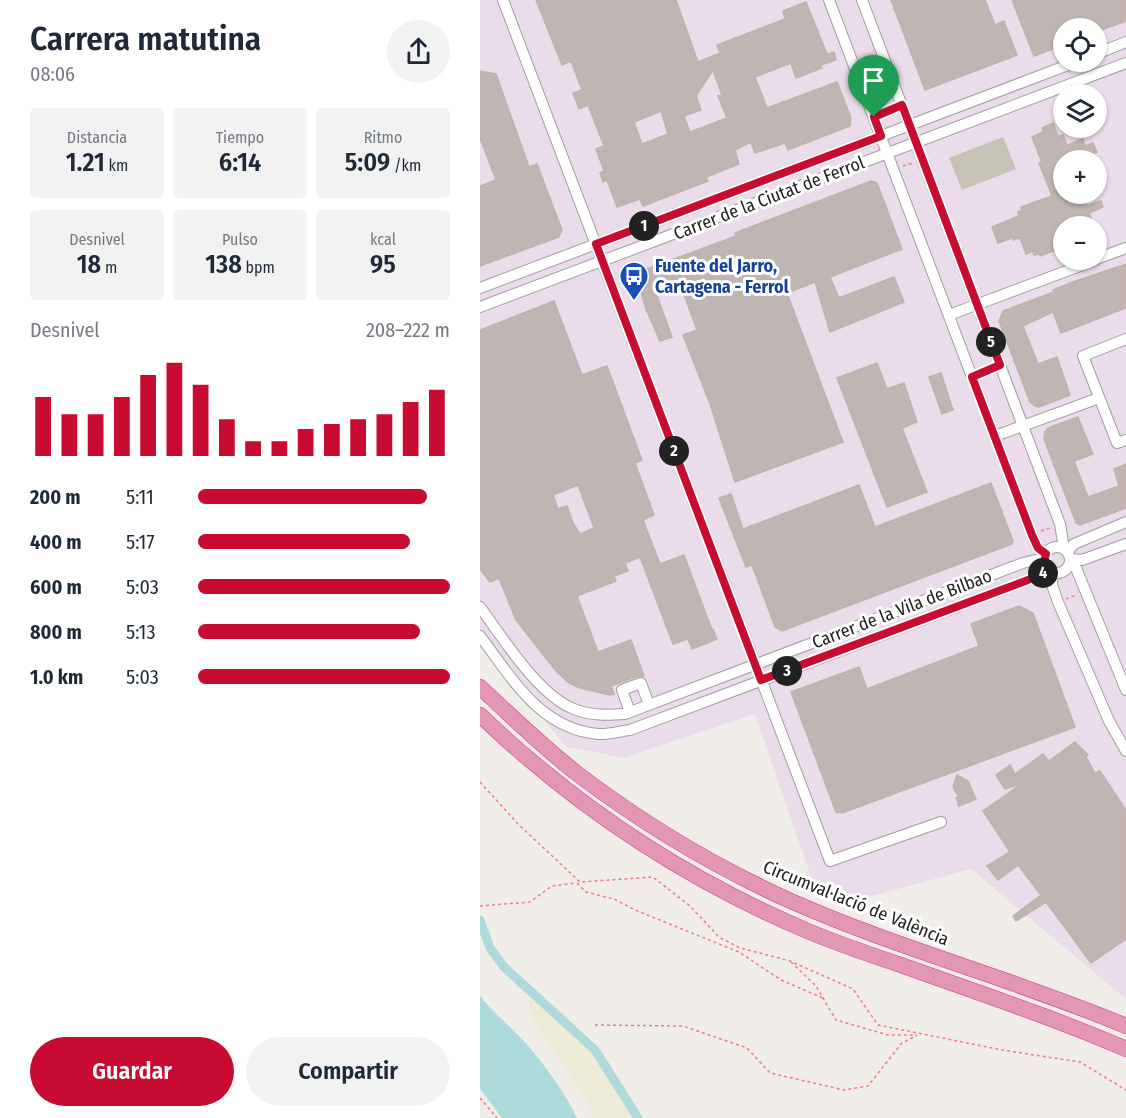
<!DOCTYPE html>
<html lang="es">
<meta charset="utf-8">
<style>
body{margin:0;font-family:"Fira Sans Condensed",sans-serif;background:#f2f2f3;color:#1f2937;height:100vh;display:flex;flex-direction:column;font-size:22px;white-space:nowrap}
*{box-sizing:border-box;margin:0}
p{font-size:20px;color:#747a83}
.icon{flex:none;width:33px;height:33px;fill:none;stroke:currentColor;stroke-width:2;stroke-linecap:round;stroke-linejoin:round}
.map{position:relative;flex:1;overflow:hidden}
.details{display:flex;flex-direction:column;background:#fff;width:480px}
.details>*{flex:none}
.buttons{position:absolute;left:573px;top:18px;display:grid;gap:12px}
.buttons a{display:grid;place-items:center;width:54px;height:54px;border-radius:50%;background:#fff;box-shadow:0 2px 4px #0004;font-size:30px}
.pin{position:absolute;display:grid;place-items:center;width:51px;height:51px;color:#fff;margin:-62px -26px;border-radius:50% 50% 50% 0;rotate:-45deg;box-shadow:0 0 6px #0007}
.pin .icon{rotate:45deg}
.km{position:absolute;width:30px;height:30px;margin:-15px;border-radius:50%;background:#222;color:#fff;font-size:16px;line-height:30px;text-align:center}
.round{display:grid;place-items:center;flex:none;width:63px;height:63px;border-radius:32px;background:#f2f2f3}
.head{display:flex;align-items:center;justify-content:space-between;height:102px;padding:0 30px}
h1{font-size:33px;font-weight:600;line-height:45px}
.figures{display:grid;grid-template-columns:repeat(3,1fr);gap:9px;height:102px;padding:6px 30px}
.figures div{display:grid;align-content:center;border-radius:6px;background:#f2f2f3;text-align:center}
.figures b{font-size:26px;font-weight:600}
.figures small{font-size:16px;font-weight:400}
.figures p{font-size:16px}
.chart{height:168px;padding:12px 30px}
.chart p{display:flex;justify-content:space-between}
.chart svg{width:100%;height:108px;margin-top:6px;stroke:#c80c31;stroke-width:6}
.button{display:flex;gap:12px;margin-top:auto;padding:12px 30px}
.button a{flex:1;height:69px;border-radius:36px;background:#c80c31;color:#fff;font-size:24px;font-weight:600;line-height:69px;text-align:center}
.button a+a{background:#f2f2f3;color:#1f2937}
ul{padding:0 30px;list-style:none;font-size:20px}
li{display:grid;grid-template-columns:96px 72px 1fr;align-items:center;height:45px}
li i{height:15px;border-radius:8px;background:#c80c31}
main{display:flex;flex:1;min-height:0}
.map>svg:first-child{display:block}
</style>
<main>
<section class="details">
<div class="head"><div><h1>Carrera matutina</h1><p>08:06</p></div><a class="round"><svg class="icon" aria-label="share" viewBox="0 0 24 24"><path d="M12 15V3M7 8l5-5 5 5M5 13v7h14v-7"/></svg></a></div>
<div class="figures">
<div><p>Distancia</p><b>1.21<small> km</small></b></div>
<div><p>Tiempo</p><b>6:14</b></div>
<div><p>Ritmo</p><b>5:09<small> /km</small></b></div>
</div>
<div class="figures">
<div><p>Desnivel</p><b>18<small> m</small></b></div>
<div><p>Pulso</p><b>138<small> bpm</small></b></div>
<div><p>kcal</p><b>95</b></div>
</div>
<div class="chart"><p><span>Desnivel</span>208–222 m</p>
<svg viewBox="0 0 160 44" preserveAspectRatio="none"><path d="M5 44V20M15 44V27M25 44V27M35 44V20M45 44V11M55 44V6M65 44V15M75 44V29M85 44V38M95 44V38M105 44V33M115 44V31M125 44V29M135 44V27M145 44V22M155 44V17"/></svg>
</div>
<ul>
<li><b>200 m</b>5:11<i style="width:91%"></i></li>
<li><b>400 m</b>5:17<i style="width:84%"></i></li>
<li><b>600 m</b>5:03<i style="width:100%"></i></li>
<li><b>800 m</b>5:13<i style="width:88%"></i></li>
<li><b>1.0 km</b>5:03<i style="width:100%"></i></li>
</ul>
<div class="button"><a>Guardar</a><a>Compartir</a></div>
</section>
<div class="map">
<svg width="646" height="1118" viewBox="0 0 646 1118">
<rect width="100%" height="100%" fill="#f1ede9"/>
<!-- industrial -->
<path fill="#eadcea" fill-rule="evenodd" d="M0,0H646V999L491,869L377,900L337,894L275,714L144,758L85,746L0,638ZM584,28H616V62H584ZM584,94H616V128H584ZM584,160H616V194H584ZM584,226H616V260H584Z"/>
<!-- construction -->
<polygon fill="#c6c2b5" points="523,137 536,169 482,190 469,158"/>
<!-- farmland -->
<polygon fill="#eeebd6" points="49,990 115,1050 158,1118 113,1118 111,1109 98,1087 49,1012"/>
<!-- water -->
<path fill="#addbdc" d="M0,996C12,1011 26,1023 40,1037C59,1057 86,1093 97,1118H22L0,1089Z"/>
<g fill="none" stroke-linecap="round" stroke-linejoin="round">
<!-- canal -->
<polyline stroke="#addbdc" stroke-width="9" points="0,920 10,948 24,967 115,1050 158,1118"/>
</g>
<!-- building -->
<g fill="#bfb5b2" stroke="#c2b2ac" stroke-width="1.5" fill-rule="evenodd">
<path d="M56,0H196L218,62L240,53L237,45L305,19L303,11L326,2L347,54L354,52L356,60L341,65L342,68L316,78L311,63L275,77L287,108L357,82L371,118L370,126L308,150L305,143L275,153L271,142L255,150L259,164L226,177L228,181L163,206L160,199L137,207L127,180L123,182L120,173L124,171L116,149L124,146L108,105L99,109L93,93L102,90L91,61L82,65ZM233,70L242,95L238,96L247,118L210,132L204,116L221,110L216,96ZM181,111L188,134L162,144L154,122Z"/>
<polygon points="411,0 505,0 515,25 524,21 537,55 445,90"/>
<polygon points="532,0 646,0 646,21 616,32 616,28 584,28 584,45 554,56"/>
<polygon points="0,71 16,74 49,167 57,164 82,230 79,237 0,266 0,186 16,180 0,138"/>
<polygon points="573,123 578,136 583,135 587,145 603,139 605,146 613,143 617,152 595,160 584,160 584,194 599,194 601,197 603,196 607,206 621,201 623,207 609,213 615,226 584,226 584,239 580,240 582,245 577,247 578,249 560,256 559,254 554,255 553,251 546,254 540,238 533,240 532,238 518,243 512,227 539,216 538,212 542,210 541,207 572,196 559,163 562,163 552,137 563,132 562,128"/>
<polygon points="391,181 397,183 422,249 350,277 359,298 414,277 424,302 350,332 335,282 307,293 363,442 255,482 230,404 203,335 217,330 199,281 175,290 192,337 180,341 166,309 156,276 159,272 256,236 255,233"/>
<polygon points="646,264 646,308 581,333 573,312 543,326 558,364 577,357 590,395 559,407 555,406 550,402 519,321 523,311 574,292 573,290 593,282"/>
<path d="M74,301L102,375L127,366L162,460L155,463L174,515L163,520L180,564L204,555L232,630L233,629L237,639L212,649L208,639L193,644L160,557L145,563L148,571L134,576L136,581L97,596L118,652L151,640L164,676H158L131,686L134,694L129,695L100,688L89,683L76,671L36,620L19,578L10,582L0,569V330ZM98,485L114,528L100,534L93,523L87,506L78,509L73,495Z"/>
<polygon points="397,363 407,389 424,383 437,422 422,428 447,492 407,507 357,378"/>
<polygon points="461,373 473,410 462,414 449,377"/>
<polygon points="598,417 613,454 594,461 608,497 639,486 634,469 646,464 646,508 600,525 596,523 564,439 565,432 568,428"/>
<polygon points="511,483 533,541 532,544 302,631 295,627 272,565 266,567 239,498 251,494 263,529 379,485 395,527"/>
<polygon points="539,606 553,613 595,727 362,813 356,812 311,692 379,667 387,689 499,646 491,624"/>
<polygon points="595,742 608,755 606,757 615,773 620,771 646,810 646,939 611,963 566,902 536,921 533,916 561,895 538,865 518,880 507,866 530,852 503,811 543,783 525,789 516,775 530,765 535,774 563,754 569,761"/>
<polygon points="477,775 488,781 496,799 479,806 476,798 479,797 473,787"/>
</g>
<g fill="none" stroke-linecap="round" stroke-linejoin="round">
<!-- minor casing -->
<g stroke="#9f9f9f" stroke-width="12">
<g id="minor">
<polyline points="23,0 350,861 461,822"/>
<polyline points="349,0 552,535 558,548 566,554"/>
<polyline points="382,0 580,524 584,548"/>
<polyline points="616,54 646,42"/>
<polyline points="616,259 646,248"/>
<polyline points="0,288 596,62"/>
<polyline points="0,307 646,63"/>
<polyline points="469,315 616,260"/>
<polyline points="646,339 603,356 637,443 646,440"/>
<polyline points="515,436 619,398"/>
<circle cx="577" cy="560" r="13"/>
<polyline points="588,551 594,544 646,522"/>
<polyline points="591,559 602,560 646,544"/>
<polyline points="590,563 596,568 646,690"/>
<polyline points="573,572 572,585 578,602 629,721 646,751"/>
<path d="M0,607C23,638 58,695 94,709C111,716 128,715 145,714L543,563L564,558"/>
<path d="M0,636C32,678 60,729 118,734C128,735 140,731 150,730L548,580L569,570"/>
<polyline points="150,712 142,690 161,683 169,705"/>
</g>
</g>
<!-- highway casing -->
<g stroke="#d23489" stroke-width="16">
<g id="highway">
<path d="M0,687C32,717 64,748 99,775C165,825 237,868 313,902C422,950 537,980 646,1026"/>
<path d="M0,715C94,805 204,878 323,929C355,943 388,954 421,965C496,992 572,1017 646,1049"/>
</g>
</g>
<!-- path -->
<g stroke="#f27985" stroke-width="1.5" stroke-dasharray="3 3" stroke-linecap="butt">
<polyline points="403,113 413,109"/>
<polyline points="423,166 433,163"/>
<polyline points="501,373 511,369"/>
<polyline points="561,531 570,528"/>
<polyline points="586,599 596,595"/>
<polyline points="0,782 38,824 100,882 173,877 210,906 239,937 260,948 310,961 373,989 398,1025 522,1050 600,1062 646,1090"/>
<polyline points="97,883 106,892 134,899 155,910 259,952 301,980 343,998"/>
<polyline points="0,906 50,902 72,886 96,883"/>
<polyline points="311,962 336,986 356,1020 408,1035 434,1035"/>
<polyline points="115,1025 203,1026 267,1048 290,1073 364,1090 388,1086 421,1044 437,1035"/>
<polyline points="0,1098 17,1118"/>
</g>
<!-- minor -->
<use href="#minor" stroke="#fff" stroke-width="10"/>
<!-- highway -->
<use href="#highway" stroke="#e397b4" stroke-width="15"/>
</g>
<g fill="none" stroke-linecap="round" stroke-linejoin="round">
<!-- route casing -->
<g stroke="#fff" stroke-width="12">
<polygon id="route" points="422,105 520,365 492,377 552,535 558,548 566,554 564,563 569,570 548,580 281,680 116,244 401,136 394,117"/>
</g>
<!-- route -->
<use href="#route" stroke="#c80c31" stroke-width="8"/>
</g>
<!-- icons -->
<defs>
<g id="bus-pin" transform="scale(1.5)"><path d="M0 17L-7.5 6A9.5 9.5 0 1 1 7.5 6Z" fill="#1a4fb4" stroke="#fff"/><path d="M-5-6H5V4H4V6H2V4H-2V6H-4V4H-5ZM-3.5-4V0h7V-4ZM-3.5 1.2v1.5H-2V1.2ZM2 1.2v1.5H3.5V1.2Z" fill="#fff"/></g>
</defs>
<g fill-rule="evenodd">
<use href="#bus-pin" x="154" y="276"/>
</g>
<g text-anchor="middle" stroke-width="6" stroke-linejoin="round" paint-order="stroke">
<!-- street labels -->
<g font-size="18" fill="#222" stroke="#fff">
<text transform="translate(289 198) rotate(-21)" y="6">Carrer de la Ciutat de Ferrol</text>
<text transform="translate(422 609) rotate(-21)" y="6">Carrer de la Vila de Bilbao</text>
<text transform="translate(376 903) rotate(22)" y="6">Circumval·lació de València</text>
</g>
<!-- transit labels -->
<g font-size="18" font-weight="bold" fill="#164399" stroke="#fff" text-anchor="start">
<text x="175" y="272">Fuente del Jarro,<tspan x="175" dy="21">Cartagena - Ferrol</tspan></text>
</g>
</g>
</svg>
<div class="buttons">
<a><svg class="icon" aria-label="locate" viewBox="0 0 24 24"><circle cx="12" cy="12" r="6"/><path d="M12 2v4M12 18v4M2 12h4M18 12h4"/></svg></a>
<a><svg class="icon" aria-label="layers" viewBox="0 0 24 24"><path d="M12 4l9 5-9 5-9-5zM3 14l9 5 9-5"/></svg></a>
<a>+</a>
<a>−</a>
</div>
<div class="pin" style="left:394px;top:117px;background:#1e9e55"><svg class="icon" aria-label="arrive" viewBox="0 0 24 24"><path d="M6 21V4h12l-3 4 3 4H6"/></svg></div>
<b class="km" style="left:164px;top:226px">1</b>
<b class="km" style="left:194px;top:451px">2</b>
<b class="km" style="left:307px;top:671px">3</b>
<b class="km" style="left:563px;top:573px">4</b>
<b class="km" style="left:511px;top:342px">5</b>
</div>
</main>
